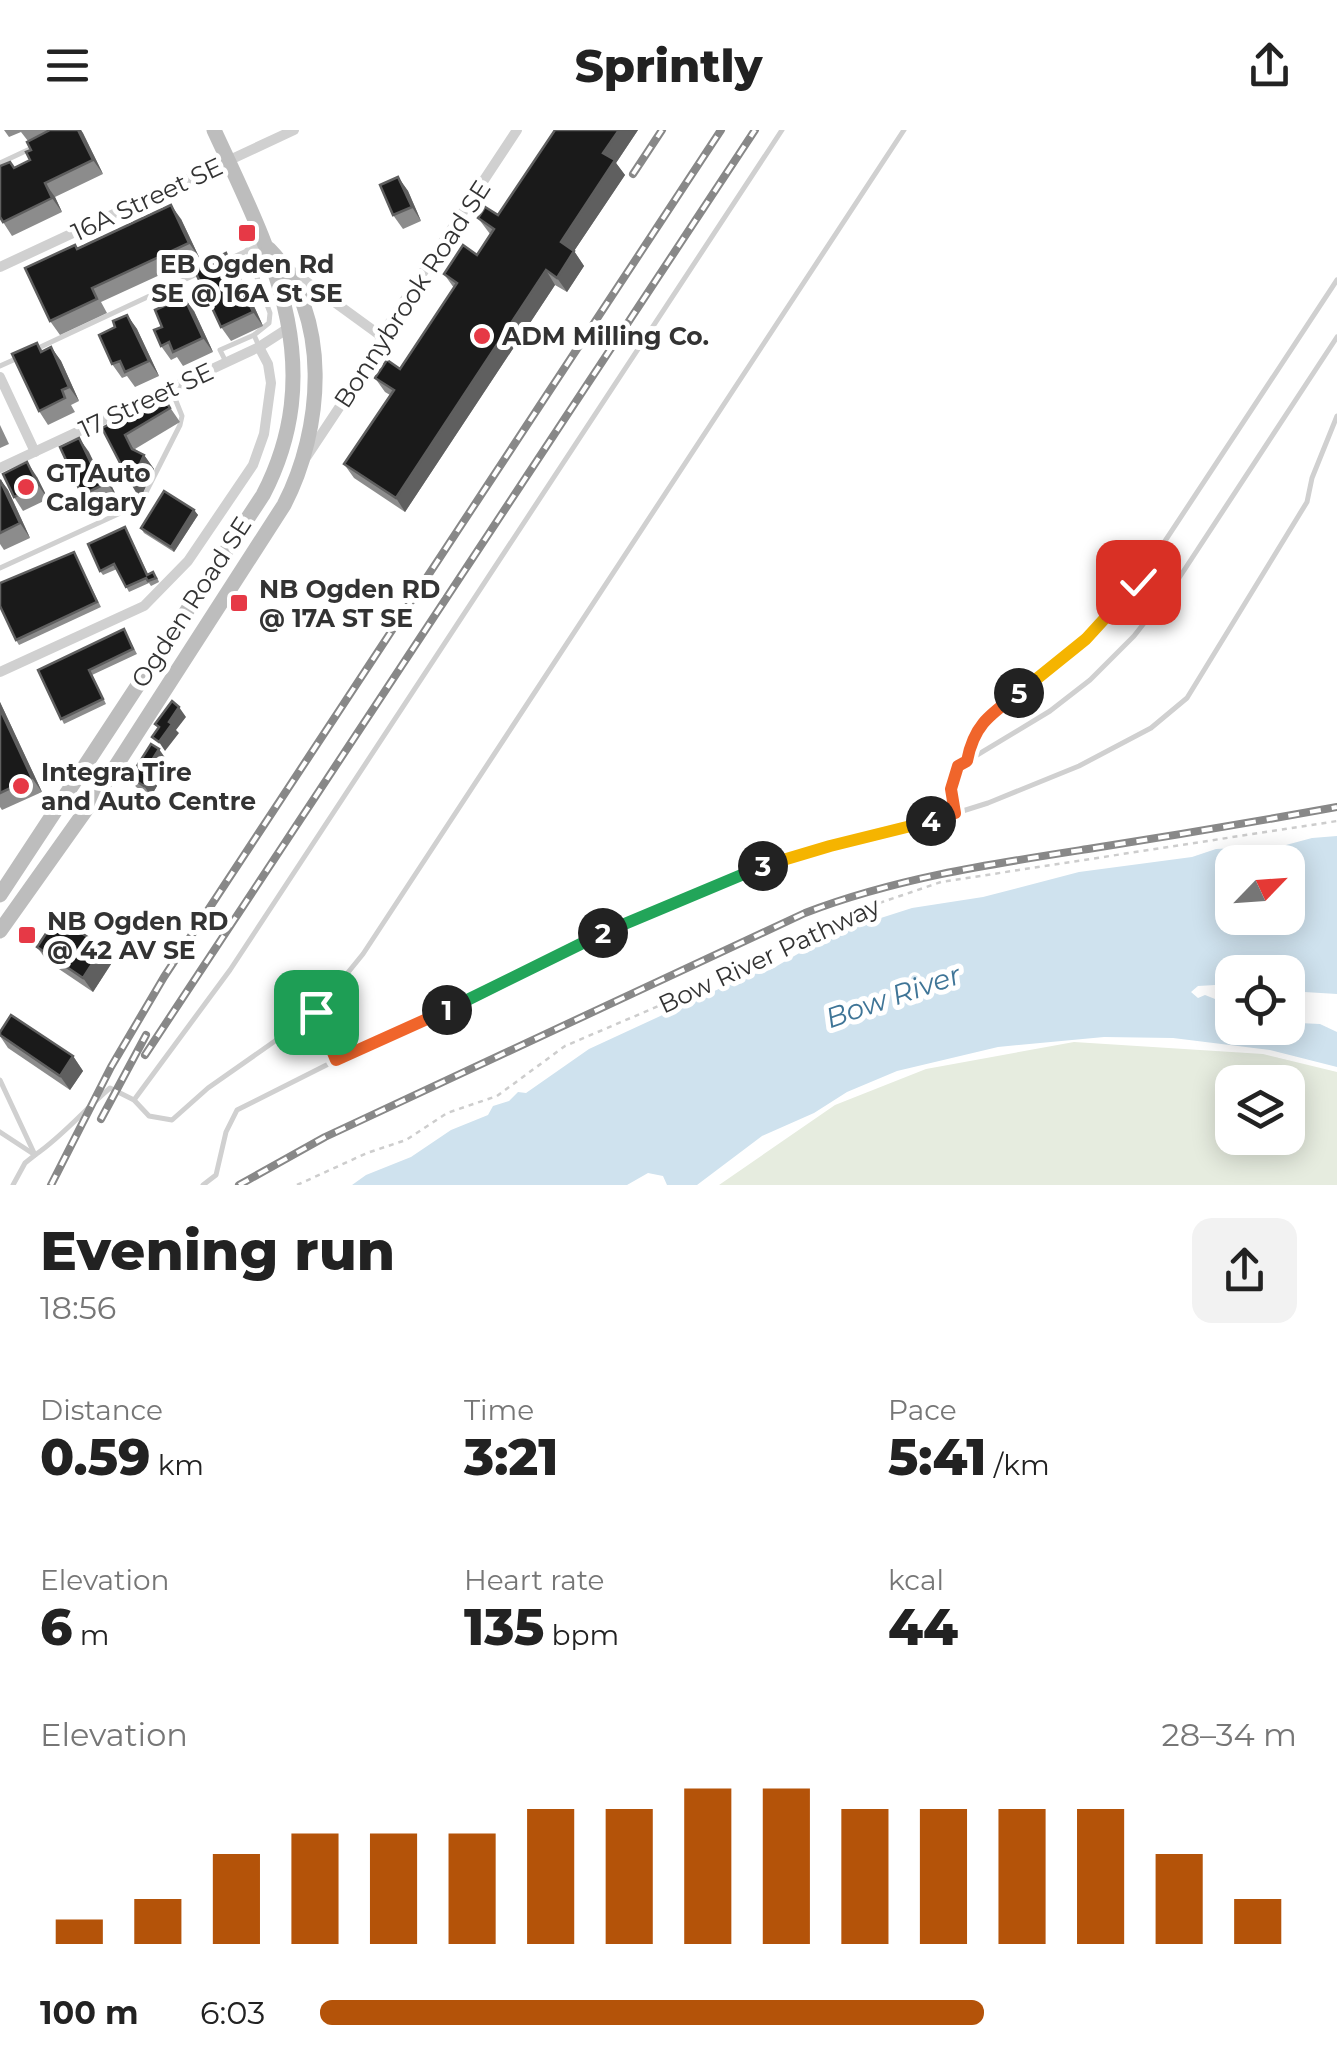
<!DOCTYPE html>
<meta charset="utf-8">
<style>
body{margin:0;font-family:Montserrat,sans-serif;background:#f2f2f2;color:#222;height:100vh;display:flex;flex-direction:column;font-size:38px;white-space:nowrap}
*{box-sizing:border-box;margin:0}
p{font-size:32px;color:#767676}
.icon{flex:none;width:55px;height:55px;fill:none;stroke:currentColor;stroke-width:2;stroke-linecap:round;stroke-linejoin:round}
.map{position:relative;height:1055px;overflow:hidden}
.drawer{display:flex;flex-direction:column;background:#fff;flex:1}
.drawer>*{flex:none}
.needle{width:65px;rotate:65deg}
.tools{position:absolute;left:1215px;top:715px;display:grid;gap:20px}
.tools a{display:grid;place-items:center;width:90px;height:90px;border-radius:20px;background:#fff;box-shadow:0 5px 25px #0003;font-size:50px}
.pin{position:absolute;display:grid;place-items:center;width:85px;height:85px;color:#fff;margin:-42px;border-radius:20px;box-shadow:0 5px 15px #0006}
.km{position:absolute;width:50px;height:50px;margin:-25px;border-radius:50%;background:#222;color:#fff;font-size:28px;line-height:50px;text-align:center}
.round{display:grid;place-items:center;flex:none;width:105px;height:105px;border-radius:20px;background:#f2f2f2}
.head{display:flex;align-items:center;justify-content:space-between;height:170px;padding:0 40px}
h1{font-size:55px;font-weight:800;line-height:75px}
.stats{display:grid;grid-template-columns:repeat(3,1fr);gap:15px;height:170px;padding:10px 40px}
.stats div{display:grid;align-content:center}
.stats b{font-size:50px;font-weight:800}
.stats small{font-size:28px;font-weight:400}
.stats p{font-size:28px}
.chart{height:280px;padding:20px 40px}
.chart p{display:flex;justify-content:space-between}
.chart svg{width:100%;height:180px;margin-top:10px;stroke:#b45309;stroke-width:6}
ul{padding:0 40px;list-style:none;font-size:32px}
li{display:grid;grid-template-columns:160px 120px 1fr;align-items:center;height:75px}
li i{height:25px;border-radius:12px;background:#b45309}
header{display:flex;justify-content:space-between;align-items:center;height:130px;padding:0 40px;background:#fff;font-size:45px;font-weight:800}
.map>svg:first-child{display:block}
</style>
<header><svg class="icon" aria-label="menu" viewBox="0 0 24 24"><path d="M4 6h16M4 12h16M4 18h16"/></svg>Sprintly<svg class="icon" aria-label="share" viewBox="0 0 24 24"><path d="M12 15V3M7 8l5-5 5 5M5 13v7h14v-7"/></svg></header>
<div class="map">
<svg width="1337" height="1055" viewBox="0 0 1337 1055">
<rect width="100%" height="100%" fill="#fff"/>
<!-- green -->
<path fill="#e6ecdf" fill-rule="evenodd" d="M1074,912L1263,924L1337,942V1055H719L835,975L926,939ZM1232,952H1288V1008H1232Z"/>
<!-- water -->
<path fill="#cfe2ee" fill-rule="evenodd" d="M1337,706V864L1288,861V842H1232V854L1198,856L1191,862L1198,868L1205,865L1215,869H1232V898H1288V874L1303,879L1299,893L1320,894L1337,902V937L1270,920L1173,908L1104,907L998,917L897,941L847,962L814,983L762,1006L697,1055H667L663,1046L648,1043L627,1055H352L366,1045L411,1027L451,1000L488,985L493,976L509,971L518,962L526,963L589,919L749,845L770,840L834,803L912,778L983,767L1079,742L1192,727L1216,719L1286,715L1312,708ZM1232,732H1288V788H1232Z"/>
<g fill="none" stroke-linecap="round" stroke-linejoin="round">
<!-- path -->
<polyline stroke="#cdcdcd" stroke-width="2.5" stroke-dasharray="5 5" stroke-linecap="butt" points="297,1055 367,1023 406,1010 447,983 497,966 565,916 682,866 853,782 941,752 1337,691"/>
<!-- lane -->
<g stroke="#d0d0d0" stroke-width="5">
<polyline points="0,33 32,18"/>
<polyline points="247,120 270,183 269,193 254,205 258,214"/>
<polyline points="225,131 260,115"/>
<polyline points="34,220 201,142"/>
<polyline points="226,232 220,220 254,205"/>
<polyline points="0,236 20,227"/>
<polyline points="0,438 140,374 180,295 182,286 172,261"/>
<polyline points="967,631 970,615 983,590 1086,509 1138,452 1337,150"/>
<polyline points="955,683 951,659 959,636 1050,581 1090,550 1134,506 1177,451 1337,207"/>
<polyline points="315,883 336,930"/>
<polyline points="0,950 35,1025 25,1033 13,1055"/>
<polyline points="134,970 230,840 782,0"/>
<path d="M0,1002L35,1025C63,1006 84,980 110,958L134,970L149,986L172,990L208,958L315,883L363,824L904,0"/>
<polyline points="203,1055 216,1045 226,1002 237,980 384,906 446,880 634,788 726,749 789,727 902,700 988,673 1079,636 1151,598 1187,568 1307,372 1312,348 1337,286"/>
</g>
<!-- street -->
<g stroke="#d0d0d0" stroke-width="10">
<polyline points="0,137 294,0"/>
<polyline points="289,139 381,206"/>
<polyline points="0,247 35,322"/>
<polyline points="307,326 376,222 381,206 517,0"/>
<polyline points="0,338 259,217 290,197"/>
<polyline points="0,542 144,476 188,431 253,335 264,304 271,253 268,234 259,217"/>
</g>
<!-- secondary -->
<g stroke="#bdbdbd" stroke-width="15">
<path d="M0,765L263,365C331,234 270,121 214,0"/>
<path d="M0,801L103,656L284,375C323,300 333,184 269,119"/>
</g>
<!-- rail casing -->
<g stroke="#888" stroke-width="8">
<g id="rail">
<polyline points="633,44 662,0"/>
<polyline points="145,925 755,0"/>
<polyline points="101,989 146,905"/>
<polyline points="51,1055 111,937 164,847 721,0"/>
<path d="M239,1055L325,1007L805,783C896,748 991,734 1088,719C1171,706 1254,692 1337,677"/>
</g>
</g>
<!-- rail -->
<use href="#rail" stroke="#fff" stroke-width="4" stroke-dasharray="11" stroke-linecap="butt"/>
</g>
<!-- wall -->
<g fill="#8c8c8c">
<polygon points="4,0 81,0 103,44 55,67 62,82 12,106 3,92 10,32 15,38 30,30 31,20 28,11 21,2 9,7"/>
<polygon points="555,0 638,0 616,33 625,45 574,121 584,136 567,162 555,155 405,382 354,348 344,334 390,265 385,262 375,248 400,239 454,158 444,144 477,125 490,104 478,88 498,85"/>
<polygon points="398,47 408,61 421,91 403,99 393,85"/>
<polygon points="181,89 199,127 101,172 107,183 60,205 50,191 77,118"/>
<polygon points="226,123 236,137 263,196 231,211 221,197"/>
<polygon points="194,181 213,222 183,236 177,227 171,230 161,216"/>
<polygon points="127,185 137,199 159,246 135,257 127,246 122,248 112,234 115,197"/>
<polygon points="37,213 43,221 51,217 61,231 79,271 71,275 75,282 48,295 39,281"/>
<polygon points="167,273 180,292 135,319 144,325 154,339 140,369 102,298 146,276 150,281"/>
<polygon points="0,295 9,314 0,318"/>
<polygon points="79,308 94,332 106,345 117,367 92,379 82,365"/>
<polygon points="37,347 48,369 23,381 14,367"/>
<polygon points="0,349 8,360 30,408 4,420 0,414"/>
<polygon points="194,380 198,385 174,422 144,403 141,398"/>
<polygon points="128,402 148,444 157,447 159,452 151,456 149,453 129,462 117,439 103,445 100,441"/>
<polygon points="74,422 101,477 19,515 16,510"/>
<polygon points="124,499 137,524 92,545 106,574 64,594 38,540"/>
<polygon points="0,572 42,662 2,680 0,677"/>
<polygon points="166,629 153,650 157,656 151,666 136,657 130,647"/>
<polygon points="37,817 113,831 93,862 47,831"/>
<polygon points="0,902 73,926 83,941 70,960 8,918 0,906"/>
</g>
<!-- shaded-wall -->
<g fill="#5f5f5f">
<polygon points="78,0 81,0 83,3 103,44 93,30"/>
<polygon points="619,0 638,0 616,33 625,45 570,127 561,112 603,23"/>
<polygon points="398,47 408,61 421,91 412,77"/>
<polygon points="45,53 55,67 62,82 52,68"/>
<polygon points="171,75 181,89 199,127 189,113"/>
<polygon points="574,121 584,136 567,162 557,148"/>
<polygon points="226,123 236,137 263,196 253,182"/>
<polygon points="546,140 555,155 405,382 396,368"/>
<polygon points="184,167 194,181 213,222 203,208"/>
<polygon points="127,185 137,199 159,246 149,231"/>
<polygon points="51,217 61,231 79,271 69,257"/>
<polygon points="125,305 141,332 144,325 154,339 140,369 131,354 132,319"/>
<polygon points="79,308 89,322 101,347 91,333"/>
<polygon points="96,331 106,345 117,367 107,353"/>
<polygon points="27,332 37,347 48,369 38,355"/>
<polygon points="0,349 8,360 30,408 20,393"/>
<polygon points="194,380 198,385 174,422 171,417"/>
<polygon points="0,572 42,662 32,648 0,579"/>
<polygon points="179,577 186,587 176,600 179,603 165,621 159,612 169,592"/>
<polygon points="159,619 166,629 153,650 157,656 151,666 144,656 144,643"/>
<polygon points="103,817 113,831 93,862 83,848"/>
<polygon points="73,926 83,941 70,960 60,946"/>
</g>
<!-- building -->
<g fill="#1a1a1a" stroke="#5f5f5f" stroke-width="2.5">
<polygon points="50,0 78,0 93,30 45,53 52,68 3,92 0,87 0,36 10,32 14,38 30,30 26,22 31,20 27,12"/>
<polygon points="555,0 619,0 603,23 615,30 561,112 574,121 557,148 546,140 396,368 344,334 394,260 375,248 387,230 400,239 457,153 444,144 463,115 477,125 494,99 478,88 485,77 498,85"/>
<polygon points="398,47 412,77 393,85 380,55"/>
<polygon points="171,75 189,113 92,158 97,169 50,191 25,138 75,115 77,119"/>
<polygon points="226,123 253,182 221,197 194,139"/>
<polygon points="184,167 203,208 173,222 169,212 161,216 154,200 162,197 155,180"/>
<polygon points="127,185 149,231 125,242 120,231 112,234 99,205 115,197 113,191"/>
<polygon points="37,213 41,222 51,217 69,257 62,260 65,268 39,281 12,224"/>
<polygon points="167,273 170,278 125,305 132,319 144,325 131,354 102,298 146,276 149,282"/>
<polygon points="79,308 91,333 96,331 107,353 82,365 60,317"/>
<polygon points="27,332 38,355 14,367 3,344"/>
<polygon points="0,350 20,393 0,403"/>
<polygon points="164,361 194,380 171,417 141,398"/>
<polygon points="125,397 147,445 153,442 156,448 148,451 146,448 126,457 114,434 100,441 88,414"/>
<polygon points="74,422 97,472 16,510 0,476 0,453"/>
<polygon points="124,499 133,519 89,540 103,569 61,589 38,540"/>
<polygon points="172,571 179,577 169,592 172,594 159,612 152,607 159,597 155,594"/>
<polygon points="0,579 32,648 0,663"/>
<polygon points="151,614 159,619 144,643 150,646 144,656 130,647"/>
<polygon points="57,787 103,817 83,848 37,817"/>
<polygon points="11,885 73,926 60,946 0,905 0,902"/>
</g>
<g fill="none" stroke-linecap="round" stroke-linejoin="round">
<!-- split-1 casing -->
<g stroke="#fff" stroke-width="20">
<polyline id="split-1" points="316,882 336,930 447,880"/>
</g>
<!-- split-2 casing -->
<g stroke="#fff" stroke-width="20">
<polyline id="split-2" points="447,880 603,803"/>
</g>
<!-- split-3 casing -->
<g stroke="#fff" stroke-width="20">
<polyline id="split-3" points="603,803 763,736"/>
</g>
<!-- split-4 casing -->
<g stroke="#fff" stroke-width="20">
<polyline id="split-4" points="763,736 830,716 931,691"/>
</g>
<!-- split-5 casing -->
<g stroke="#fff" stroke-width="20">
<path id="split-5" d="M931,691L955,683L951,659L958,636L967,631C974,594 991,584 1019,563"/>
</g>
<!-- split-6 casing -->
<g stroke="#fff" stroke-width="20">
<polyline id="split-6" points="1019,563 1086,509 1138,452"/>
</g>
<!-- split-1 -->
<use href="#split-1" stroke="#f0652b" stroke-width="12"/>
<!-- split-2 -->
<use href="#split-2" stroke="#22a559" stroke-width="12"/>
<!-- split-3 -->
<use href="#split-3" stroke="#22a559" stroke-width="12"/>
<!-- split-4 -->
<use href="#split-4" stroke="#f5b400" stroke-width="12"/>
<!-- split-5 -->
<use href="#split-5" stroke="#f0652b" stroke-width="12"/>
<!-- split-6 -->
<use href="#split-6" stroke="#f5b400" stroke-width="12"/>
</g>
<!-- markers -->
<g fill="#e63946" stroke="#fff" stroke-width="4">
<rect x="237" y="93" width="20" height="20" rx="5"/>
<circle cx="482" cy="206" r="10"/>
<circle cx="26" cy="357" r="10"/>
<rect x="229" y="463" width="20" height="20" rx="5"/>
<circle cx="21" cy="656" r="10"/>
<rect x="17" y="795" width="20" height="20" rx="5"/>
</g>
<g text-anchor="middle" stroke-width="10" stroke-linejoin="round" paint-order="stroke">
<!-- street labels -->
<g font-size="25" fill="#333" stroke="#fff">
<text transform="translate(147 69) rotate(-25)" y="9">16A Street SE</text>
<text transform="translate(412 164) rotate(-57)" y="9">Bonnybrook Road SE</text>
<text transform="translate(146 270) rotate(-25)" y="9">17 Street SE</text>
<text transform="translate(191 472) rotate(-57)" y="9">Ogden Road SE</text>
<text transform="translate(769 825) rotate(-25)" y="9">Bow River Pathway</text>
</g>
<!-- poi labels -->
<g font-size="25" font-weight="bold" fill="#333" stroke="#fff" text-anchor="start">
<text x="247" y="143" text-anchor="middle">EB Ogden Rd<tspan x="247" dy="29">SE @ 16A St SE</tspan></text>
<text x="502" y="215">ADM Milling Co.</text>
<text x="46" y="352">GT Auto<tspan x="46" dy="29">Calgary</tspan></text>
<text x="259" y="468">NB Ogden RD<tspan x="259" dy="29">@ 17A ST SE</tspan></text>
<text x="41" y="651">Integra Tire<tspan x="41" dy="29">and Auto Centre</tspan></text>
<text x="47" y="800">NB Ogden RD<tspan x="47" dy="29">@ 42 AV SE</tspan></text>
</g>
<!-- water labels -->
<g font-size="28" font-style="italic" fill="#3f7597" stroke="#fff">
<text transform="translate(893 866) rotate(-19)" y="10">Bow River</text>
</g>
</g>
</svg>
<div class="tools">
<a><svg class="needle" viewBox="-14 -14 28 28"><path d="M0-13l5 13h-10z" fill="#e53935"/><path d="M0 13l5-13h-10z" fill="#767676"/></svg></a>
<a><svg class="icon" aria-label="locate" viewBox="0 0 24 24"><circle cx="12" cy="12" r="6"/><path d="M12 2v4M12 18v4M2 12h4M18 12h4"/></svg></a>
<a><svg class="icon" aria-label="layers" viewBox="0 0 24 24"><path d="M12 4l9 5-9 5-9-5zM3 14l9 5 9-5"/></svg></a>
</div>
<div class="pin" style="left:316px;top:882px;background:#1e9e55"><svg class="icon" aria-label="arrive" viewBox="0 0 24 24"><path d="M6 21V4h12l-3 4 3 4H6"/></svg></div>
<div class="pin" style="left:1138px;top:452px;background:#d93025"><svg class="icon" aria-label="check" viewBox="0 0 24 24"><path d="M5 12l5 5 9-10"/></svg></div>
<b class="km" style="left:447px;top:880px">1</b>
<b class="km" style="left:603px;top:803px">2</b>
<b class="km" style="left:763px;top:736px">3</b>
<b class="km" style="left:931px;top:691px">4</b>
<b class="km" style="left:1019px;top:563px">5</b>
</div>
<section class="drawer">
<div class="head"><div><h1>Evening run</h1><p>18:56</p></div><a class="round"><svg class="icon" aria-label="share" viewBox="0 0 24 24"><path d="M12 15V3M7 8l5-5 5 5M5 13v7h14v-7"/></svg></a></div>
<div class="stats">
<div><p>Distance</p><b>0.59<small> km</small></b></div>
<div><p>Time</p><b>3:21</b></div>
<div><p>Pace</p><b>5:41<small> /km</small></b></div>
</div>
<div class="stats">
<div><p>Elevation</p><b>6<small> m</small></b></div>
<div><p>Heart rate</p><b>135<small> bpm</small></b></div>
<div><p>kcal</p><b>44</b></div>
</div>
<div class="chart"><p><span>Elevation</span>28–34 m</p>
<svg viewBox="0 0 160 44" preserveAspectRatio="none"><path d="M5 44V38M15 44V33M25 44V22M35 44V17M45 44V17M55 44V17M65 44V11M75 44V11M85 44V6M95 44V6M105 44V11M115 44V11M125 44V11M135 44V11M145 44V22M155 44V33"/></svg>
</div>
<ul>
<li><b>100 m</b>6:03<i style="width:68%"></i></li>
</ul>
</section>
